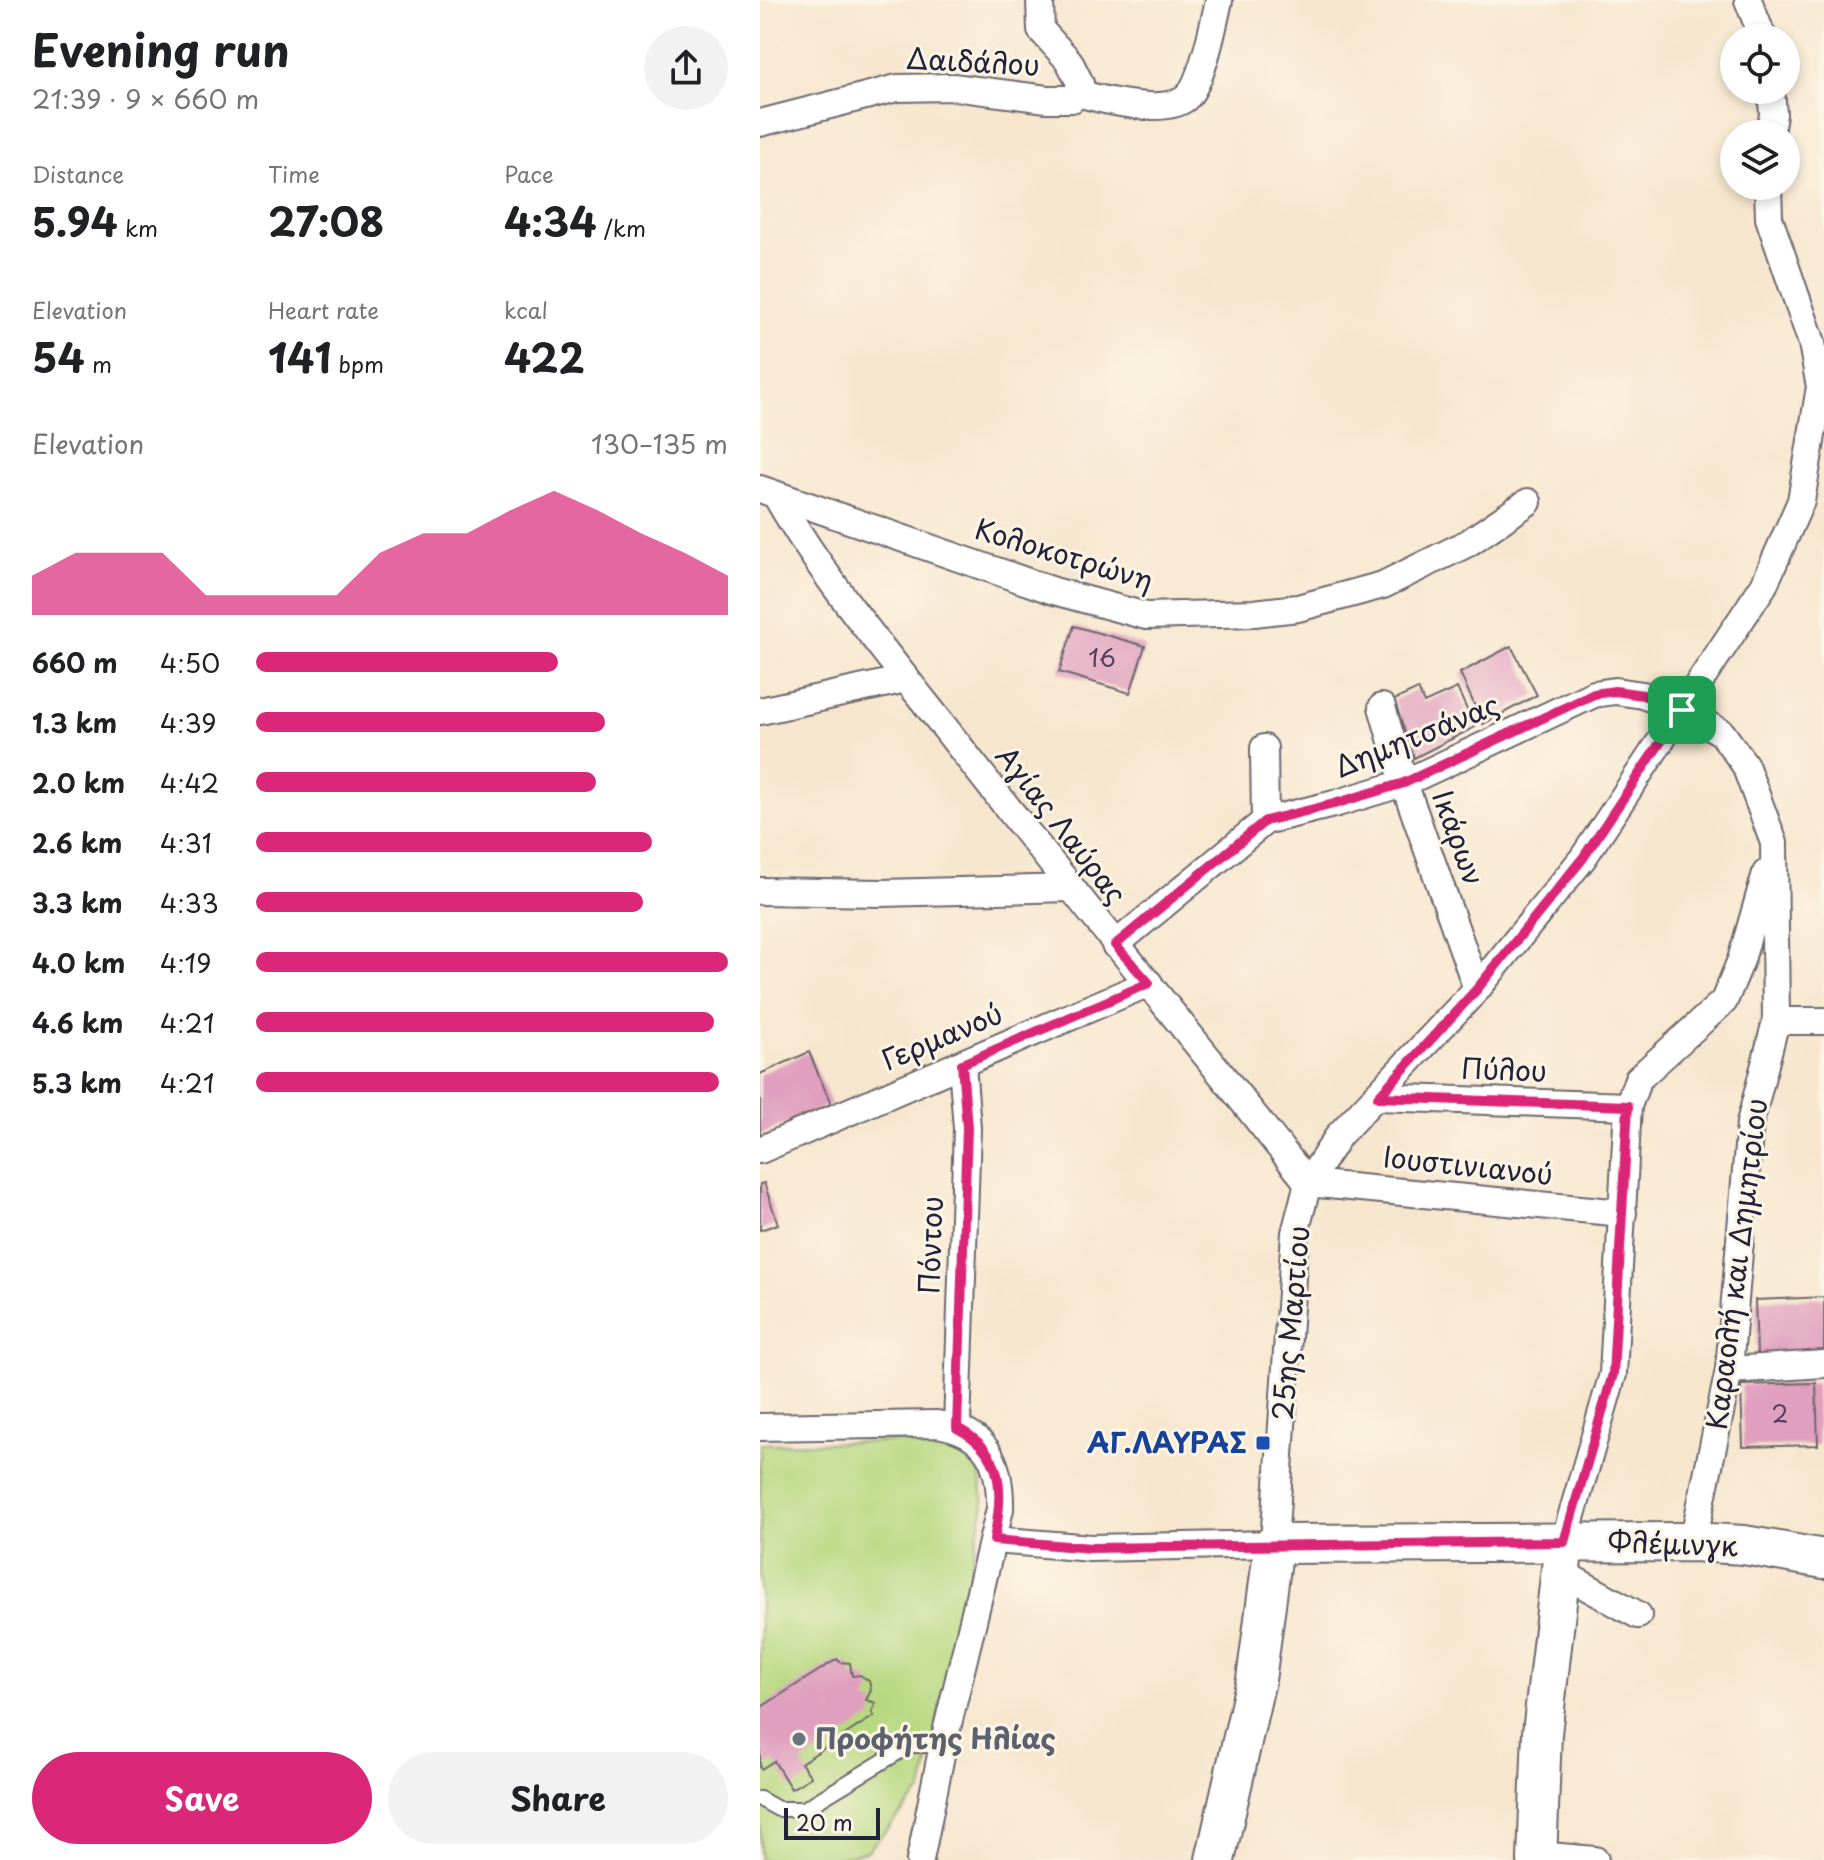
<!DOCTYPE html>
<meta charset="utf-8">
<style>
body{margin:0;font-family:"Playpen Sans",sans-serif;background:#f2f2f2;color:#202124;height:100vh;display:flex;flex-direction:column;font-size:30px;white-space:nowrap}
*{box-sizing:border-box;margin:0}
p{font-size:26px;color:#757577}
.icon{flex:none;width:44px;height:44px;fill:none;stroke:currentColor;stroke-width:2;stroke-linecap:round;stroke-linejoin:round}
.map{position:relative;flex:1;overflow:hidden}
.details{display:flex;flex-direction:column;background:#fff;width:760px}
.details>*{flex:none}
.buttons{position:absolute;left:960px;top:24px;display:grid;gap:16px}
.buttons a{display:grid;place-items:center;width:80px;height:80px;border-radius:50%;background:#fff;box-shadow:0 4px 12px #0003;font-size:40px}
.scale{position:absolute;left:24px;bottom:20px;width:96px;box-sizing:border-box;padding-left:8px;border:4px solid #22223b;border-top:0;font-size:22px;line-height:28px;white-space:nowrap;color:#22223b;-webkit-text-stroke:6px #fcf5e5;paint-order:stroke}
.pin{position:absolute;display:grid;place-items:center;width:68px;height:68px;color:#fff;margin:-34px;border-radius:16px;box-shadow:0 4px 12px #0006}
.round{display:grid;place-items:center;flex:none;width:84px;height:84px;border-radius:42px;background:#f2f2f2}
.headline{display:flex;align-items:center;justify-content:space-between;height:136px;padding:0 32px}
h1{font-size:44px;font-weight:700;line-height:60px}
.stats{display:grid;grid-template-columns:repeat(3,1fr);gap:12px;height:136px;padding:8px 32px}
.stats div{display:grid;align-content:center}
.stats b{font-size:40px;font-weight:700}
.stats small{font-size:22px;font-weight:400}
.stats p{font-size:22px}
.chart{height:224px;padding:16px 32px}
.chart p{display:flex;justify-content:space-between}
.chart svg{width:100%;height:144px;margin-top:8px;fill:#db2777;opacity:.7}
.button{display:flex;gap:16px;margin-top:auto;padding:16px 32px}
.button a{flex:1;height:92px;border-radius:48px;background:#db2777;color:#fff;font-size:32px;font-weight:700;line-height:92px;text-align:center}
.button a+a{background:#f2f2f2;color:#202124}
ul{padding:0 32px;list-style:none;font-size:26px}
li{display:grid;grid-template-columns:128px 96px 1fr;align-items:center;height:60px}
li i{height:20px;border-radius:10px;background:#db2777}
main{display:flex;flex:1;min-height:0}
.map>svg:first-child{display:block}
</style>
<main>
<section class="details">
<div class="headline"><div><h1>Evening run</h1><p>21:39 · 9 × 660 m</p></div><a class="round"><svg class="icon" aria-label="share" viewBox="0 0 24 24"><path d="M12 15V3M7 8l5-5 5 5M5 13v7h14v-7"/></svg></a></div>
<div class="stats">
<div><p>Distance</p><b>5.94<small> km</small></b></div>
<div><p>Time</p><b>27:08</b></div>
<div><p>Pace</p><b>4:34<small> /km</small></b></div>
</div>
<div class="stats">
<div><p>Elevation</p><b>54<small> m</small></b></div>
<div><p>Heart rate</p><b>141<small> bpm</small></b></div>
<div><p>kcal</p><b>422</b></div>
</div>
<div class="chart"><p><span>Elevation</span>130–135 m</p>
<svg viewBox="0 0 160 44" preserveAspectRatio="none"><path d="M0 44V32L10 25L20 25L30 25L40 38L50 38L60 38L70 38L80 25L90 19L100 19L110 12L120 6L130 12L140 19L150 25L160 32V44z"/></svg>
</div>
<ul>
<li><b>660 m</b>4:50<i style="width:64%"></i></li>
<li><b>1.3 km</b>4:39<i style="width:74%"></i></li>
<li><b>2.0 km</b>4:42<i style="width:72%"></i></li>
<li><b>2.6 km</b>4:31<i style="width:84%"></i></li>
<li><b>3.3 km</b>4:33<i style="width:82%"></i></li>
<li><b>4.0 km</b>4:19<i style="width:100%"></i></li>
<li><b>4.6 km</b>4:21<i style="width:97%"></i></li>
<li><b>5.3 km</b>4:21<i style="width:98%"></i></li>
</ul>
<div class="button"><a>Save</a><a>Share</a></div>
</section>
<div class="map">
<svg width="1064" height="1860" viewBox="0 0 1064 1860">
<rect width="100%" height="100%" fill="#fcf5e5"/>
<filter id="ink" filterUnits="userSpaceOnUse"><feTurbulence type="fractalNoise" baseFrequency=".0125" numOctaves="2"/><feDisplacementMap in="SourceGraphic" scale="16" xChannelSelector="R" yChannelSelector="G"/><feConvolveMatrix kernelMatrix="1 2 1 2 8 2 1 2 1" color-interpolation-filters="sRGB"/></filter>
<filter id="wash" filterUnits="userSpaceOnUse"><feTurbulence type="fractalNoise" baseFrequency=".006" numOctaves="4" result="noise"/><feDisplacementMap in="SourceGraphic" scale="32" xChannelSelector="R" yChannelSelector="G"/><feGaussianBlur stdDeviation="1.8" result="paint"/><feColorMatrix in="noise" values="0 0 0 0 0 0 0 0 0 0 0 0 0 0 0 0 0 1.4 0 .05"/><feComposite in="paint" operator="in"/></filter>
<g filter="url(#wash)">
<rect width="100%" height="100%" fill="#f7e6ce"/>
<!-- green -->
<polygon fill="#b7d880" stroke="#6c7d5e" stroke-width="2" points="171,1441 218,1465 224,1505 162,1791 107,1851 70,1860 0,1860 0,1444"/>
<g id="blocks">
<!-- building -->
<g fill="#e09fbe">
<polygon points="314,626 385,646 370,693 299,672"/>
<polygon points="751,646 777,695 723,724 700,673"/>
<polygon points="697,688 715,727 654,758 634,700 658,689 664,703"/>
<polygon points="49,1052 71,1104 0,1135 0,1074"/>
<polygon points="4,1183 18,1224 0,1230 0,1184"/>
<polygon points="1064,1297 1064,1352 997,1354 995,1300"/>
<polygon points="1056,1383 1058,1445 983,1447 981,1385"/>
<polygon points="77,1659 80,1662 90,1663 92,1676 100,1675 109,1681 111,1690 106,1700 116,1703 112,1712 114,1716 41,1763 51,1777 31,1789 14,1761 1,1769 0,1767 0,1708"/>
</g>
</g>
</g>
<g filter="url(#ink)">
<use href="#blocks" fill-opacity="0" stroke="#6d676e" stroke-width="2"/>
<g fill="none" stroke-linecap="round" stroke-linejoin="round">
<!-- lane casing -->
<g stroke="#6d676e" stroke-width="18">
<polyline id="lane" points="0,1799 18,1809 44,1809 150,1745 183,1745"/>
</g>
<!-- street casing -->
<g stroke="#6d676e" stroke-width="30">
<g id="street">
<polyline points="988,0 1003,38"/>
<path d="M318,93C342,100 409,117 428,96C443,79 454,23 459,0"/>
<polyline points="0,123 137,88 193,87 287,99 312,99 318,93 320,83 309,61 281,30 280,0"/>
<polyline points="1010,134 1013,114 1011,90"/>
<polyline points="0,489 294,591 386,616 494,613 538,608 623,585 708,543 768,502"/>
<path d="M17,497C67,585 134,662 196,742C311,890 431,1035 548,1183"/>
<polyline points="622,707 644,783 717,989"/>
<polyline points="0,711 146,679"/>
<polyline points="504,748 505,821"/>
<polyline points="0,891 122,893 310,888"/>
<polyline points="355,945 505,821 574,804 644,783 834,694 855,691 883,695 922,710 962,733 985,765 1014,843 1016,1021 990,1123 969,1370 933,1542"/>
<polyline points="1016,1021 1064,1021"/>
<polyline points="618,1097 868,1106"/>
<polyline points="0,1150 389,983"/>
<polyline points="548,1183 863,1213"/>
<polyline points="969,1370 1064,1364"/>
<path d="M0,1427L177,1424C226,1432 241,1460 240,1509L183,1745L160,1860"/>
<polyline points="197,1428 207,1128 202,1064"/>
<polyline points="234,1540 331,1548 514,1544 535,1233 548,1183 579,1135 717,989 823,858 1004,585 1041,501 1060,387 1052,343 1009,218 1008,186"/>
<polyline points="804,1542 853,1374 868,1106 878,1079 964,1001 981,960 1006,873"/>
<polyline points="800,1572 878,1615"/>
<polyline points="777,1855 835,1860"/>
</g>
</g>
<!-- secondary casing -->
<g stroke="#6d676e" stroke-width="42">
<g id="secondary">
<polyline points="455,1860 496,1680 514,1544 933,1542 984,1545 1064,1559"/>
<polyline points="777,1860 782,1733 804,1542"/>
</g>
</g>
<!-- lane -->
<use href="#lane" stroke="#fff" stroke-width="14"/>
<!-- street -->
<use href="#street" stroke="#fff" stroke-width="26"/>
<!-- secondary -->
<use href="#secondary" stroke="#fff" stroke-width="38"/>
</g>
</g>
<g fill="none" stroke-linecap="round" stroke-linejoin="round" filter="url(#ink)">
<!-- route casing -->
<g stroke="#fff" stroke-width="16">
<path id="route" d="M855,691L883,695L922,710L823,858L717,989L618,1097L868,1106L853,1374L804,1542L331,1548L234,1540C243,1492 246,1453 197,1428L207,1128L202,1064L389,983L355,945L505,821L574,804L644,783L834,694Z"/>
</g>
<!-- route -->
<use href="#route" stroke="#db2777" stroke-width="10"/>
</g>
<!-- markers -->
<rect fill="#1a4fb4" stroke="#fcf5e5" stroke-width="3" x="495" y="1435" width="16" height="16" rx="4"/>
<circle fill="#6b7280" stroke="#fcf5e5" stroke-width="3" cx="39" cy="1739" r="8"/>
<g text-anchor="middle" stroke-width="6" stroke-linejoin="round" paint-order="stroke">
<!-- number labels -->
<g font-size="24" fill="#52415c">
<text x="342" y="667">16</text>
<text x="1020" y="1423">2</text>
</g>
<!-- street labels -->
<g font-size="28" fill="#22223b" stroke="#fcf5e5">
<text transform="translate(213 62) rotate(3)" y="10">Δαιδάλου</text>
<text transform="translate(304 555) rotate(17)" y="10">Κολοκοτρώνη</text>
<text transform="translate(657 736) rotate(-22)" y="10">Δημητσάνας</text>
<text transform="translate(301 825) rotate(52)" y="10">Αγίας Λαύρας</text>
<text transform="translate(698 838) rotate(70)" y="10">Ικάρων</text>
<text transform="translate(182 1037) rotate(-23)" y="10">Γερμανού</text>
<text transform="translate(744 1070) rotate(2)" y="10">Πύλου</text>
<text transform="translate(708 1166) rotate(6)" y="10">Ιουστινιανού</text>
<text transform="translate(171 1245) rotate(-88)" y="10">Πόντου</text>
<text transform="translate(977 1264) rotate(-83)" y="10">Καραολή και Δημητρίου</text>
<text transform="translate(531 1323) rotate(-85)" y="10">25ης Μαρτίου</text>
<text transform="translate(913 1544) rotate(2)" y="10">Φλέμινγκ</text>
</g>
<!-- transit labels -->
<g font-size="28" font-weight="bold" fill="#164399" stroke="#fcf5e5" text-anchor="end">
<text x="487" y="1453">ΑΓ.ΛΑΥΡΑΣ</text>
</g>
<!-- worship labels -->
<g font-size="28" font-weight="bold" fill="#5b616d" stroke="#fcf5e5" text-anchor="start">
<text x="55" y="1749">Προφήτης Ηλίας</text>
</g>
</g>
</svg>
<div class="buttons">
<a><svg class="icon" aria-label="locate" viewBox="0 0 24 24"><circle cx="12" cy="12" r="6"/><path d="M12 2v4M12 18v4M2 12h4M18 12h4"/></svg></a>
<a><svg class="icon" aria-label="layers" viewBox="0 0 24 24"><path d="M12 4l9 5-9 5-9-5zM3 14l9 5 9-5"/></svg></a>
</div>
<div class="scale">20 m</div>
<div class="pin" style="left:922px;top:710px;background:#1e9e55"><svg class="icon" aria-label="arrive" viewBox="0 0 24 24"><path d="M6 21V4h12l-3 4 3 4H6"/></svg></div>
</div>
</main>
